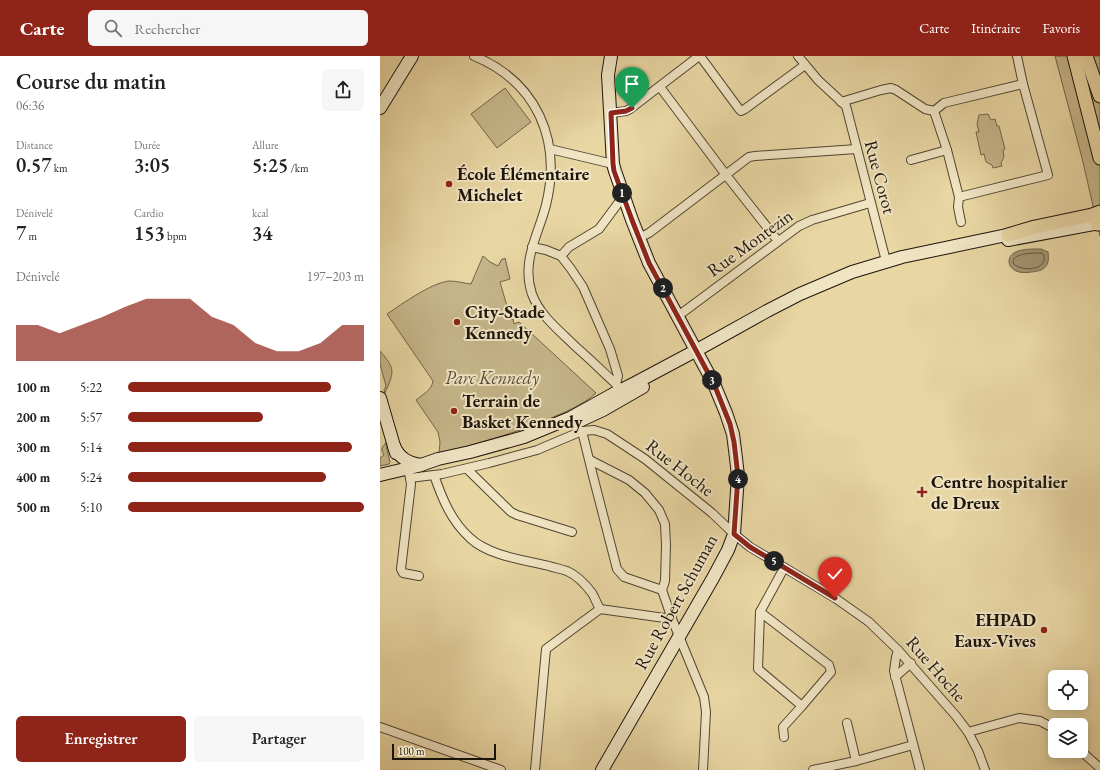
<!DOCTYPE html>
<html lang="fr">
<meta charset="utf-8">
<style>
body{margin:0;font-family:"EB Garamond",serif;background:#f6f6f6;color:#222;height:100vh;display:flex;flex-direction:column;font-size:15px;white-space:nowrap}
*{box-sizing:border-box;margin:0}
p{font-size:13px;color:#767676}
.icon{flex:none;width:22px;height:22px;fill:none;stroke:currentColor;stroke-width:2;stroke-linecap:round;stroke-linejoin:round}
.map{position:relative;flex:1;overflow:hidden}
.side{display:flex;flex-direction:column;background:#fff;width:380px}
.side>*{flex:none}
.tools{position:absolute;left:668px;top:614px;display:grid;gap:8px}
.tools a{display:grid;place-items:center;width:40px;height:40px;border-radius:6px;background:#fff;box-shadow:0 2px 10px #0003;font-size:20px}
.scale{position:absolute;left:12px;bottom:10px;width:104px;box-sizing:border-box;padding-left:4px;border:2px solid #1d150c;border-top:0;font-size:11px;line-height:14px;white-space:nowrap;color:#1d150c;-webkit-text-stroke:3px #f0e4c3;paint-order:stroke}
.pin{position:absolute;display:grid;place-items:center;width:34px;height:34px;color:#fff;margin:-41px -17px;border-radius:50% 50% 50% 0;rotate:-45deg;box-shadow:0 0 4px #0007}
.pin .icon{rotate:45deg}
.km{position:absolute;width:20px;height:20px;margin:-10px;border-radius:50%;background:#222;color:#fff;font-size:11px;line-height:20px;text-align:center}
.round{display:grid;place-items:center;flex:none;width:42px;height:42px;border-radius:6px;background:#f6f6f6}
.headline{display:flex;align-items:center;justify-content:space-between;height:68px;padding:0 16px}
h1{font-size:22px;font-weight:600;line-height:30px}
.metrics{display:grid;grid-template-columns:repeat(3,1fr);gap:6px;height:68px;padding:4px 16px}
.metrics div{display:grid;align-content:center}
.metrics b{font-size:20px;font-weight:600}
.metrics small{font-size:11px;font-weight:400}
.metrics p{font-size:11px}
.chart{height:112px;padding:8px 16px}
.chart p{display:flex;justify-content:space-between}
.chart svg{width:100%;height:72px;margin-top:4px;fill:#8f2418;opacity:.7}
.action{display:flex;gap:8px;margin-top:auto;padding:8px 16px}
.action a{flex:1;height:46px;border-radius:6px;background:#8f2418;color:#fff;font-size:16px;font-weight:600;line-height:46px;text-align:center}
.action a+a{background:#f6f6f6;color:#222}
ul{padding:0 16px;list-style:none;font-size:13px}
li{display:grid;grid-template-columns:64px 48px 1fr;align-items:center;height:30px}
li i{height:10px;border-radius:5px;background:#8f2418}
header{display:flex;align-items:center;gap:24px;box-sizing:border-box;height:56px;padding:0 20px;background:#8f2418;color:#fff}
header strong{font-size:19px}
nav{display:flex;gap:22px;margin-inline-start:auto;font-size:14px}
.search{width:280px;height:36px;background:#f6f6f6;display:flex;align-items:center;gap:10px;box-sizing:border-box;padding:0 14px;border-radius:6px;color:#767676;font-size:15px}
main{display:flex;flex:1;min-height:0}
.map>svg:first-child{display:block}
</style>
<header>
<strong>Carte</strong>
<div class="search"><svg class="icon" aria-label="search" viewBox="0 0 24 24"><circle cx="10" cy="10" r="6"/><path d="M15 15l6 6"/></svg>Rechercher</div>
<nav><a>Carte</a><a>Itinéraire</a><a>Favoris</a></nav>
</header>
<main>
<section class="side">
<div class="headline"><div><h1>Course du matin</h1><p>06:36</p></div><a class="round"><svg class="icon" aria-label="share" viewBox="0 0 24 24"><path d="M12 15V3M7 8l5-5 5 5M5 13v7h14v-7"/></svg></a></div>
<div class="metrics">
<div><p>Distance</p><b>0.57<small> km</small></b></div>
<div><p>Durée</p><b>3:05</b></div>
<div><p>Allure</p><b>5:25<small> /km</small></b></div>
</div>
<div class="metrics">
<div><p>Dénivelé</p><b>7<small> m</small></b></div>
<div><p>Cardio</p><b>153<small> bpm</small></b></div>
<div><p>kcal</p><b>34</b></div>
</div>
<div class="chart"><p><span>Dénivelé</span>197–203 m</p>
<svg viewBox="0 0 160 44" preserveAspectRatio="none"><path d="M0 44V22L10 22L20 27L30 22L40 17L50 11L60 6L70 6L80 6L90 17L100 22L110 33L120 38L130 38L140 33L150 22L160 22V44z"/></svg>
</div>
<ul>
<li><b>100 m</b>5:22<i style="width:86%"></i></li>
<li><b>200 m</b>5:57<i style="width:57%"></i></li>
<li><b>300 m</b>5:14<i style="width:95%"></i></li>
<li><b>400 m</b>5:24<i style="width:84%"></i></li>
<li><b>500 m</b>5:10<i style="width:100%"></i></li>
</ul>
<div class="action"><a>Enregistrer</a><a>Partager</a></div>
</section>
<div class="map">
<svg width="720" height="714" viewBox="0 0 720 714">
<rect width="100%" height="100%" fill="#e8d6a3"/>
<filter id="stains"><feTurbulence type="fractalNoise" baseFrequency=".005" numOctaves="4"/><feColorMatrix values="0 0 0 0 .2 0 0 0 0 .09 0 0 0 0 .02 0 0 0 .5 -.17"/></filter>
<radialGradient id="worn" r=".72"><stop offset=".6" stop-color="#630" stop-opacity="0"/><stop offset="1" stop-color="#630" stop-opacity=".3"/></radialGradient>
<!-- green -->
<g fill="#c5b589" stroke="#71654a">
<polygon points="675,0 720,0 720,180 702,102"/>
<polygon points="125,32 151,66 117,92 91,58"/>
<polygon points="608,58 611,64 615,63 617,70 619,70 625,93 623,94 624,101 621,107 622,110 613,112 612,109 606,106 604,98 601,99 596,76 599,76 597,68 599,59"/>
<path d="M103,200L110,206L118,210L122,203H124L125,202L130,223L120,226L131,264L133,263L134,268L139,266L216,337C202,350 184,356 167,364C132,378 96,388 59,398L60,386L58,376L36,344C42,339 52,334 53,325L7,258C22,248 51,227 69,225C76,225 84,227 91,228Z"/>
<path d="M0,295C16,313 14,316 5,337L4,334L6,330L0,308Z"/>
<polygon points="7,385 6,390 10,406 9,408 0,410 0,402 4,399 2,395 2,392"/>
</g>
<!-- water -->
<path fill="#a39470" stroke="#6d6148" d="M661,193L668,196C670,210 665,215 651,216C646,217 641,217 636,215C632,213 629,210 629,205C630,192 651,193 661,193Z"/>
<g fill="none" stroke-linecap="round" stroke-linejoin="round">
<!-- shore -->
<path stroke="#60543e" stroke-width="1" d="M661,197L664,199C668,215 640,216 633,207C634,204 633,203 636,201C641,197 655,197 661,197Z"/>
<!-- street casing -->
<g stroke="#504532" stroke-width="10">
<g id="street">
<path d="M94,0C157,26 182,84 166,149C158,180 141,205 152,238C160,260 180,275 196,291C210,303 223,316 236,328L243,337"/>
<polyline points="320,0 359,53 361,55 365,53 425,9"/>
<polyline points="418,0 438,24 466,50 506,205"/>
<polyline points="280,31 346,119 398,185"/>
<polyline points="461,46 501,34 511,32 516,34 545,53 554,55"/>
<polyline points="554,55 567,94 579,141 668,119 643,28 637,0"/>
<polyline points="554,55 564,47 643,28"/>
<polyline points="231,57 246,55 250,53 319,0"/>
<polyline points="170,93 233,108"/>
<polyline points="531,104 567,94"/>
<polyline points="579,141 578,151 581,166"/>
<polyline points="259,182 269,177 369,101 375,100 477,93"/>
<polyline points="152,191 166,194 181,200 191,213 203,231 230,293 238,320 236,328"/>
<polyline points="181,200 189,191 219,173 239,146 244,142"/>
<polyline points="298,260 419,170 432,164 490,147"/>
<polyline points="202,375 213,420 237,513 244,521 282,534"/>
<polyline points="210,404 249,424 265,437 279,454 285,468 286,489 285,525 282,534 292,563 324,641 326,656 323,714"/>
<polyline points="87,413 131,456 137,459 192,476"/>
<polyline points="29,417 31,428 21,513 23,517 39,520"/>
<path d="M54,419C62,442 71,465 90,482C109,500 144,504 169,510C175,512 181,513 187,515C196,519 206,529 212,537C215,542 217,548 220,553"/>
<polyline points="30,422 62,418 109,407 157,394 202,375 214,374 227,378 265,403 332,457 354,478 370,491 455,542 489,566 518,594 576,660 588,676 598,695 605,714"/>
<polyline points="220,553 292,563"/>
<polygon points="380,556 449,609 451,616 422,650 378,613"/>
<polyline points="380,556 404,512"/>
<polyline points="518,594 516,601 514,615 540,714"/>
<polyline points="515,621 531,607"/>
<polyline points="467,667 476,705"/>
<polyline points="0,671 121,714"/>
<polyline points="588,676 639,662 660,665 675,673"/>
<polyline points="404,681 403,671 422,650"/>
<polyline points="701,695 720,712"/>
<polyline points="155,714 166,593 220,553"/>
<polyline points="433,714 476,705 533,689"/>
</g>
</g>
<!-- secondary casing -->
<g stroke="#1d150c" stroke-width="14">
<g id="secondary">
<polyline points="0,52 32,0"/>
<polyline points="628,184 720,167"/>
<polyline points="0,342 16,397"/>
<polyline points="195,367 223,354 263,331"/>
<path d="M14,390C19,402 28,407 41,409"/>
<polyline points="0,419 38,410 58,403 90,396 144,381 190,362 235,337 255,327 317,294 387,255 420,238 472,216 522,201 636,177"/>
<polyline points="222,714 333,522 348,494 354,478 358,420 356,402 353,378 346,357 334,328 269,207 252,164 235,115 233,108 228,19 231,0"/>
</g>
</g>
<!-- primary casing -->
<g stroke="#1d150c" stroke-width="15">
<g id="primary">
<polyline points="694,0 720,102"/>
<polyline points="706,0 720,40"/>
<polyline points="717,168 720,168"/>
<polyline points="628,179 655,171 712,159 720,156"/>
</g>
</g>
<!-- street -->
<use href="#street" stroke="#f0e4c3" stroke-width="8"/>
<!-- secondary -->
<use href="#secondary" stroke="#f0e4c3" stroke-width="12"/>
<!-- primary -->
<use href="#primary" stroke="#e8d6a3" stroke-width="13"/>
</g>
<g fill="none" stroke-linecap="round" stroke-linejoin="round">
<!-- route casing -->
<g stroke="#fff" stroke-width="8">
<polyline id="route" points="252,52 246,55 231,57 233,108 234,115 252,164 269,207 334,328 350,368 354,386 358,420 354,478 370,491 455,542"/>
</g>
<!-- route -->
<use href="#route" stroke="#8f2418" stroke-width="5"/>
</g>
<!-- markers -->
<g fill="#8f2418" stroke="#f0e4c3" stroke-width="1.5">
<circle cx="69" cy="128" r="4"/>
<circle cx="77" cy="266" r="4"/>
<circle cx="74" cy="355" r="4"/>
<path d="M540 430h4v4h4v4h-4v4h-4v-4h-4v-4h4z"/>
<circle cx="664" cy="574" r="4"/>
</g>
<g text-anchor="middle" stroke-width="4" stroke-linejoin="round" paint-order="stroke">
<!-- poi labels -->
<g font-size="18" font-weight="bold" fill="#1d150c" stroke="#f0e4c3" text-anchor="start">
<text x="77" y="124">École Élémentaire<tspan x="77" dy="21">Michelet</tspan></text>
<text x="85" y="262">City-Stade<tspan x="85" dy="21">Kennedy</tspan></text>
<text x="82" y="351">Terrain de<tspan x="82" dy="21">Basket Kennedy</tspan></text>
<text x="551" y="432">Centre hospitalier<tspan x="551" dy="21">de Dreux</tspan></text>
<text x="656" y="570" text-anchor="end">EHPAD<tspan x="656" dy="21">Eaux-Vives</tspan></text>
</g>
<!-- street labels -->
<g font-size="18" fill="#1d150c" stroke="#f0e4c3">
<text transform="translate(500 121) rotate(75)" y="6">Rue Corot</text>
<text transform="translate(370 187) rotate(-36)" y="6">Rue Montezin</text>
<text transform="translate(300 412) rotate(38)" y="6">Rue Hoche</text>
<text transform="translate(296 546) rotate(-61)" y="6">Rue Robert Schuman</text>
<text transform="translate(556 613) rotate(49)" y="6">Rue Hoche</text>
</g>
<!-- park labels -->
<g font-size="18" font-style="italic" fill="#584d38" stroke="#f0e4c3">
<text x="112" y="328">Parc Kennedy</text>
</g>
</g>
<rect width="100%" height="100%" filter="url(#stains)"/>
<rect width="100%" height="100%" fill="url(#worn)"/>
</svg>
<div class="tools">
<a><svg class="icon" aria-label="locate" viewBox="0 0 24 24"><circle cx="12" cy="12" r="6"/><path d="M12 2v4M12 18v4M2 12h4M18 12h4"/></svg></a>
<a><svg class="icon" aria-label="layers" viewBox="0 0 24 24"><path d="M12 4l9 5-9 5-9-5zM3 14l9 5 9-5"/></svg></a>
</div>
<div class="scale">100 m</div>
<div class="pin" style="left:252px;top:52px;background:#1e9e55"><svg class="icon" aria-label="arrive" viewBox="0 0 24 24"><path d="M6 21V4h12l-3 4 3 4H6"/></svg></div>
<div class="pin" style="left:455px;top:542px;background:#d93025"><svg class="icon" aria-label="check" viewBox="0 0 24 24"><path d="M5 12l5 5 9-10"/></svg></div>
<b class="km" style="left:242px;top:137px">1</b>
<b class="km" style="left:283px;top:232px">2</b>
<b class="km" style="left:332px;top:324px">3</b>
<b class="km" style="left:358px;top:423px">4</b>
<b class="km" style="left:394px;top:505px">5</b>
</div>
</main>
